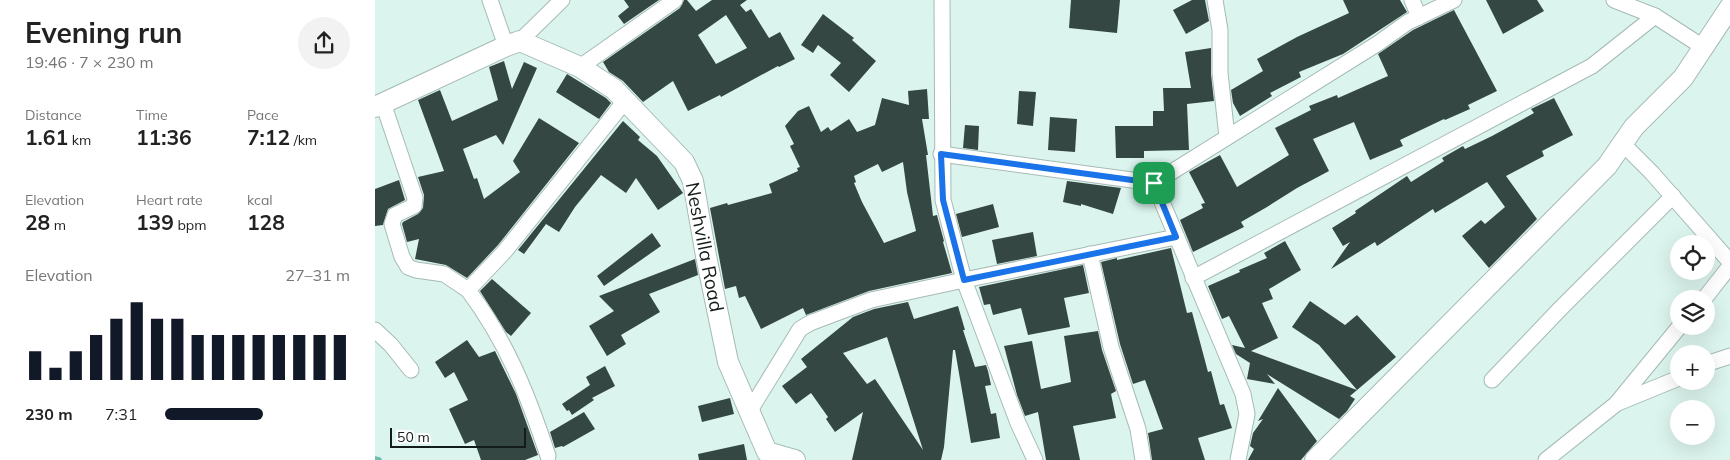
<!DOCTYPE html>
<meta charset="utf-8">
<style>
body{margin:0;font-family:Mulish,sans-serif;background:#f2f2f2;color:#222;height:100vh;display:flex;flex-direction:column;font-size:19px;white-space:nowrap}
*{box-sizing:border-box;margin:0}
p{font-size:16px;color:#767676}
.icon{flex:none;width:28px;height:28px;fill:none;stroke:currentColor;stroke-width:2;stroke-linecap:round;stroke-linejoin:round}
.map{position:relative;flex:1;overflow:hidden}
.details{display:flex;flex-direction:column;background:#fff;width:375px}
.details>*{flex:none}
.buttons{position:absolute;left:1295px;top:235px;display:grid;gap:10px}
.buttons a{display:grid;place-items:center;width:45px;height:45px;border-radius:50%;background:#fff;box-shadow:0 5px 20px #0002;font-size:25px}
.scale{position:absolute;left:15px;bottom:12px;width:136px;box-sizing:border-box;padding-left:5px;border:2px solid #131c1a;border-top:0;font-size:14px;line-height:18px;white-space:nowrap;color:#131c1a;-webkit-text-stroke:4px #fff;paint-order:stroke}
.pin{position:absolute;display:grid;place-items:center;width:42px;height:42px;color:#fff;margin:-21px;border-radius:10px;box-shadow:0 2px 8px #0006}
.round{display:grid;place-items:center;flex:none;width:52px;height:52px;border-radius:26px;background:#f2f2f2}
.overview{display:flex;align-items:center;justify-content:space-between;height:85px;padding:0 25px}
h1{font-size:28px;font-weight:700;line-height:38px}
.metrics{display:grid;grid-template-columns:repeat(3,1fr);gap:8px;height:85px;padding:5px 25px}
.metrics div{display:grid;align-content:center}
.metrics b{font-size:21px;font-weight:700}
.metrics small{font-size:14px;font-weight:400}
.metrics p{font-size:14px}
.chart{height:140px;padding:10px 25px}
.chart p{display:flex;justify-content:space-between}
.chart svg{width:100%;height:90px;margin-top:5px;stroke:#111827;stroke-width:6}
ul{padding:0 25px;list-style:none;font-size:16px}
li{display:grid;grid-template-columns:80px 60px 1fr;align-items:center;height:38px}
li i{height:12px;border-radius:6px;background:#111827}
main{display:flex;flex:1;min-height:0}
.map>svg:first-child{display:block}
</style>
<main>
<section class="details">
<div class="overview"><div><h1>Evening run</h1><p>19:46 · 7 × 230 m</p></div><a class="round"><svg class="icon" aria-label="share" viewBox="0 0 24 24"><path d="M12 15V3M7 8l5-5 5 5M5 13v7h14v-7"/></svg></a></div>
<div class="metrics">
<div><p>Distance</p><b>1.61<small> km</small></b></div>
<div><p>Time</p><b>11:36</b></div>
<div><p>Pace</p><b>7:12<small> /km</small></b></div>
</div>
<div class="metrics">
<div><p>Elevation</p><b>28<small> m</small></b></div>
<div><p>Heart rate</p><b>139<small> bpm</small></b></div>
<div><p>kcal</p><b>128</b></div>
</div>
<div class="chart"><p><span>Elevation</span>27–31 m</p>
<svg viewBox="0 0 160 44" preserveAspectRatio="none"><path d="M5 44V30M15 44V38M25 44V30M35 44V22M45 44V14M55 44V6M65 44V14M75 44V14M85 44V22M95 44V22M105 44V22M115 44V22M125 44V22M135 44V22M145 44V22M155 44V22"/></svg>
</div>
<ul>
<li><b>230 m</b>7:31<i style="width:53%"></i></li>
</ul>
</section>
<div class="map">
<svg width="1355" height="460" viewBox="0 0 1355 460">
<rect width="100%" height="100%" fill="#dcf4ee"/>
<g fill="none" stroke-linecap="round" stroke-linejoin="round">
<!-- stream -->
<polyline stroke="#70bbad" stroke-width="5.5" points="0,459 4,460"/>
</g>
<!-- building -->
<g fill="#344743" fill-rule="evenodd">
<polygon points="249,0 284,0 249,24 243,16 254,7"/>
<path d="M309,0H312L321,11L337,0H372L365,5L371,12L376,9L394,38L405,32L420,59L404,67L403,66L346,97L345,95L313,111L298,81L268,102L248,81L234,72L228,62L305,8ZM351,15L372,48L341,64L323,35Z"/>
<polygon points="696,0 745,0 742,33 694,28"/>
<polygon points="817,0 830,0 834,21 811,34 798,10"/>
<polygon points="968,0 1025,0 1032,12 968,54 924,72 926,77 895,93 897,96 865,116 858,103 856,90 888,71 882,59 922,37 974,13"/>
<polygon points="1111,0 1162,0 1169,11 1128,34"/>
<polygon points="1079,10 1122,91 1093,105 1095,109 1070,120 1069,119 1025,140 1028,146 995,160 979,122 938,139 954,171 922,188 892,207 866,222 869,227 818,252 805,220 828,208 826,204 830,203 814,172 845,155 862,187 914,155 900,128 936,110 934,106 962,95 963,98 1013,76 1003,54 1038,30"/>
<polygon points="448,14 479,38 477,40 501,61 474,92 455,75 466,63 443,45 438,53 426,45"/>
<polygon points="836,48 836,74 839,101 812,104 814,150 769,151 769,158 741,158 740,126 778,126 778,111 789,111 788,88 816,88 810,52"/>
<polygon points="129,61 137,89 149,62 162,68 128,145 121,135 88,149 99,179 102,178 109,199 145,172 138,161 164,118 204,143 123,245 92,278 71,265 40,259 44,239 32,242 27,224 28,222 43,214 48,208 49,195 43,177 69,171 43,100 65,90 77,121 123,100 114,67"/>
<polygon points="192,74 231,98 236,103 224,119 181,92"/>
<path d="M552,89L554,119H547L553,155H551L558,216L562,215L563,219L569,241L568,242L577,273L494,291L431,315L428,308L386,329L370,296L364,298L361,286L350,289L335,208L352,203L353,205L397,193L394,184L423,171L422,168L425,167L415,146L419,144L410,126L423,111L434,106L446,132L453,127L456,131L474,119L482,132L500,125L507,98L534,105L533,91ZM528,162L532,192L541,231L509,243L487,202L479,183L481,182L479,176L503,164L507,172Z"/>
<polygon points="644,91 661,92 658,126 642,124"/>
<polygon points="1179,98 1198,135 1167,151 1169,156 1131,176 1162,219 1114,268 1087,236 1106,220 1110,224 1130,207 1112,182 1060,213 1058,209 1002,246 1000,242 956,269 975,242 968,246 957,228 981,213 980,211 1032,176 1036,182 1069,161 1067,158 1088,146 1090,149 1117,136 1159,113 1156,109"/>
<polygon points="675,117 702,119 700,152 673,150"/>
<polygon points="248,121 265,137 263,140 282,156 308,193 283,210 261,178 251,193 226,175 200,207 184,232 171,224 149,254 143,250"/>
<polygon points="590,125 604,126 603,150 588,148"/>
<polygon points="24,180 30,200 13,209 8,225 0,226 0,189"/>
<polygon points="692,181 746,188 738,214 706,204 706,206 688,202"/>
<polygon points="618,204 624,227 587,237 581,214"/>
<polygon points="658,232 662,256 622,264 617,240"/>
<polygon points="277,233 286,246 229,286 222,276"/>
<polygon points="910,241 926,270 894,289 898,299 887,303 903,338 876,351 982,390 944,345 917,327 935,301 970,325 982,315 1021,357 975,396 980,399 972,411 964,419 892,374 900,384 872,379 875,363 861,354 857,345 870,348 854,316 847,319 833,286 865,272 864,270 892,258 889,253"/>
<polygon points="796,248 812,313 817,312 833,372 836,371 845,405 849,404 857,428 823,438 830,460 777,460 773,433 788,429 770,380 758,384 745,344 726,262 742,258 742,260"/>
<polygon points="320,259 323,275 274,294 285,312 246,335 251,344 232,356 214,326 239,311 224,296"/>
<polygon points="708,265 714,293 689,298 695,327 653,335 646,308 618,315 615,304 609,305 604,287"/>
<polygon points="117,279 156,313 136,336 131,332 105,291"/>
<path d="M533,302L539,319L583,306L590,330H588L600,367L611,365L613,371L616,385L610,386L616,414L621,413L625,438L596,443L580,350H578L569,447L566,460H477L488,412L460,432L451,419L453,417L436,393L421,404L407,386L432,367L426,359L478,317L499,309ZM512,337L548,450L500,379L492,384L468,353Z"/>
<polygon points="723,331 727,350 741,391 736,394 741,418 698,426 705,460 671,460 663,412 650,416 642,395 629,346 657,341 666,389 696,382 689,336"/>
<polygon points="92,340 104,357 120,351 141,394 163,455 150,460 106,460 99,440 90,444 74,409 93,400 79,372 70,378 60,362"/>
<polygon points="230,366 240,386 217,398 219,400 197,415 194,410 192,411 187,404 215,385 211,377"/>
<polygon points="903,388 942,441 926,460 873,460 879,449 875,446 878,433 888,419 883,421"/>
<polygon points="355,398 359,414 327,422 323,406"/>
<polygon points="209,412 220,429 188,447 187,446 180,448 175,432"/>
<polygon points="369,444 372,460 324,460 323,454"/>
</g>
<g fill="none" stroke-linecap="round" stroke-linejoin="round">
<!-- street casing -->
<g stroke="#a5bbb6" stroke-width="17">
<g id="street">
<polyline points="115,0 131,46"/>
<polyline points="567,0 568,200 589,280 801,237"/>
<polyline points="840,0 845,30 845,73 852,137"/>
<polyline points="1037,0 1044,17"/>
<polyline points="1239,0 1280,16 1328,47"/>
<polyline points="145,41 187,0"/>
<polyline points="205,67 300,0"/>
<polyline points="8,103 40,198 39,206 20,215 17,224 27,257 33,267 41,270 69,274 93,290 130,251 250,101"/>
<polyline points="1248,144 1277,173 1355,262"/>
<polyline points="566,154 779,183 1002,44 1033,22 1079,0"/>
<polyline points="779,183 868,394 872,414 863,460"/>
<polyline points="715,254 736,347 763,429 768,460"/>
<polyline points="818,278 1217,66 1280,16"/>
<path d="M93,290C132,342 153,395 173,456"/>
<polyline points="1329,299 1355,266"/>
<polyline points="0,330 16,345 36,370"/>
<polyline points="1331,364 1355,356"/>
<polyline points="1117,380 1185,309 1298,196"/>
<polyline points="1243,403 1304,378"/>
<polyline points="374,412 425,329 435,323 496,300 589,280 643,423 660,460"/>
<polyline points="1171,460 1241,404 1305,326"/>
</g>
</g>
<!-- secondary casing -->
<g stroke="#a5bbb6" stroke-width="22">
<g id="secondary">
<polyline points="0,107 131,46 145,41 205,67 239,89 309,162 318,181 331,256 353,362 392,452 420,460"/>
<polyline points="940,460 1232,166 1259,127 1308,78 1355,7"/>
</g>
</g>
<!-- street -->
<use href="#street" stroke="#fff" stroke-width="15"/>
<!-- secondary -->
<use href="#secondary" stroke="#fff" stroke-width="20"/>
</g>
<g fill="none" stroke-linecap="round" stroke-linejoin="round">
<!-- route casing -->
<g stroke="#fff" stroke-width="10">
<polygon id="route" points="566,154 779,183 801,237 589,280 568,200"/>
</g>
<!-- route -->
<use href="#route" stroke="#1a73e8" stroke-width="6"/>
</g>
<g text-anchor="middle" stroke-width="5" stroke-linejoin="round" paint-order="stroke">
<!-- street labels -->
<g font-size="19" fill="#131c1a" stroke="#fff">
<text transform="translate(330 247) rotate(79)" y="7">Neshvilla Road</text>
</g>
</g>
</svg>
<div class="buttons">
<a><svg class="icon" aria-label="locate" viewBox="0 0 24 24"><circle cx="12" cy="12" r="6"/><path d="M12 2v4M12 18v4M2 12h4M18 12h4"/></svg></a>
<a><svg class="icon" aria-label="layers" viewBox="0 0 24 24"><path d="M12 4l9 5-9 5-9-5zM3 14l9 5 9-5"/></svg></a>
<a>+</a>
<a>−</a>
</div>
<div class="scale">50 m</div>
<div class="pin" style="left:779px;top:183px;background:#1e9e55"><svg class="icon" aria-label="arrive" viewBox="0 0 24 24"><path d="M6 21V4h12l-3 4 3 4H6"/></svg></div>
</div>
</main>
